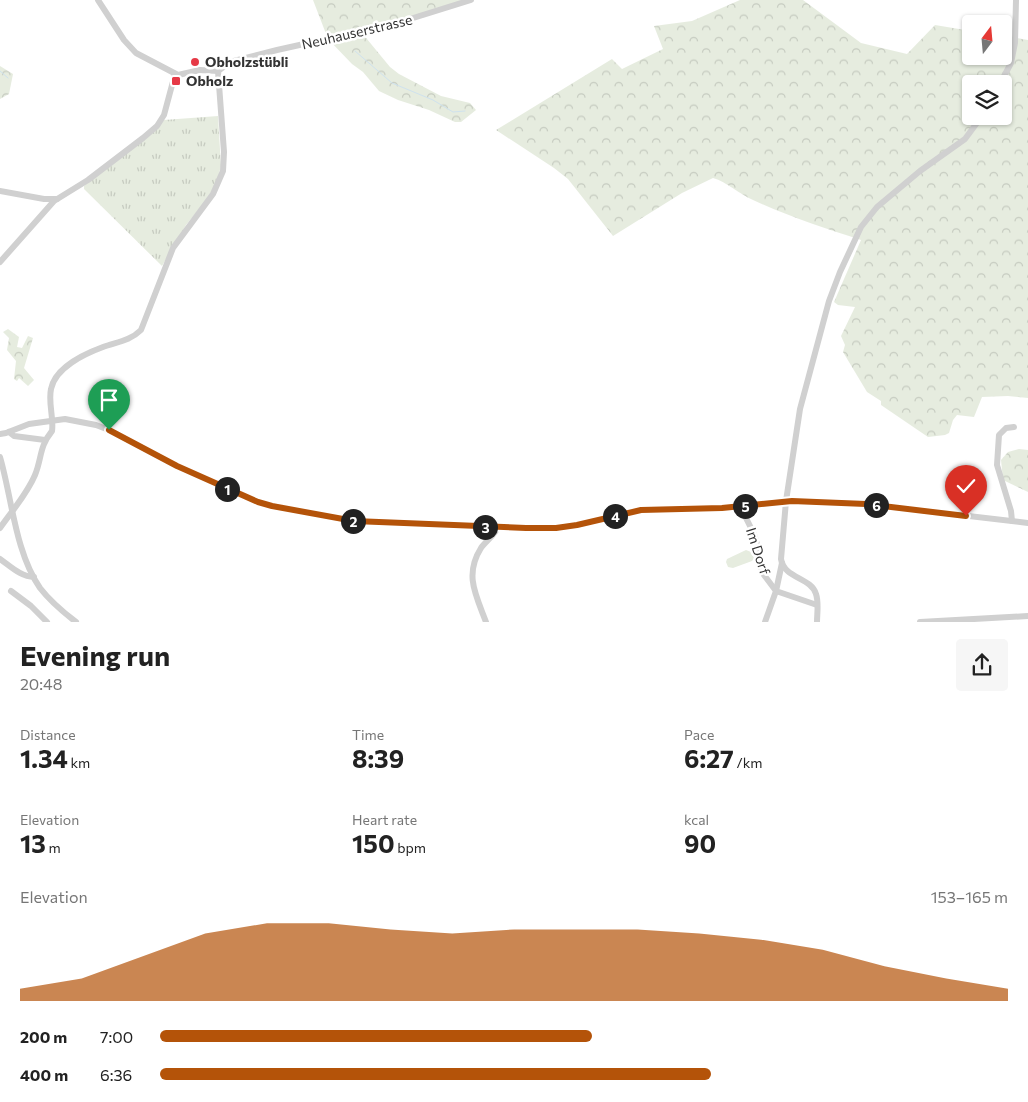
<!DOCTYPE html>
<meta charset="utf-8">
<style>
body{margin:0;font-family:Commissioner,sans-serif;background:#f6f6f6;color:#222;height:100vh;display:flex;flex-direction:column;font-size:19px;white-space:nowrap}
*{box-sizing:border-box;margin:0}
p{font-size:16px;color:#767676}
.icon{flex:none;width:28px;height:28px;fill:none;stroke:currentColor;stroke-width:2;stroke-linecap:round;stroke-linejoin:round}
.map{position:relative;height:622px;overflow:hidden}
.details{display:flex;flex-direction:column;background:#fff;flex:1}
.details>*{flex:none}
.needle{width:32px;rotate:16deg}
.fabs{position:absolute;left:962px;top:15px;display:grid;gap:10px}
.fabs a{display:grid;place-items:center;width:50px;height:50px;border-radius:5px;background:#fff;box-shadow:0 1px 4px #0004;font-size:25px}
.pin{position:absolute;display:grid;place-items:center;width:42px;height:42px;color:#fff;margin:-51px -21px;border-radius:50% 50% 50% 0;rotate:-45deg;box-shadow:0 0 5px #0007}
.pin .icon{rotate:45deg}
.km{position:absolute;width:25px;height:25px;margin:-12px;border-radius:50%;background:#222;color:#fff;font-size:14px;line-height:25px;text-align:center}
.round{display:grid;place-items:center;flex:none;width:52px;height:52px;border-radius:5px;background:#f6f6f6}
.summary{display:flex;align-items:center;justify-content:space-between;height:85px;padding:0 20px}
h1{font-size:28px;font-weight:700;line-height:38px}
.metrics{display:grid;grid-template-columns:repeat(3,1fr);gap:8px;height:85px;padding:5px 20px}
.metrics div{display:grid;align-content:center}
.metrics b{font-size:25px;font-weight:700}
.metrics small{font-size:14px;font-weight:400}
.metrics p{font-size:14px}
.chart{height:140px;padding:10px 20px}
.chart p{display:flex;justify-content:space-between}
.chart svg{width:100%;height:90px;margin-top:5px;fill:#b45309;opacity:.7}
ul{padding:0 20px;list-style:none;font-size:16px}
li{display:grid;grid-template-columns:80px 60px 1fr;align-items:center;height:38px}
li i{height:12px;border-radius:6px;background:#b45309}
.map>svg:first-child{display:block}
</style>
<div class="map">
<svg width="1028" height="622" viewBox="0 0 1028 622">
<defs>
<pattern id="grass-tufts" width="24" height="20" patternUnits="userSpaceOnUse" patternTransform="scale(1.25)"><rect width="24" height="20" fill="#e6ecdf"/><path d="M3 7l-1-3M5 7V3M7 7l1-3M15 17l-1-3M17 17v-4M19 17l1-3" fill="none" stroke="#c6cbc0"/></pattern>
<pattern id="forest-crowns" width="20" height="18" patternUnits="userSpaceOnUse" patternTransform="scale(1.25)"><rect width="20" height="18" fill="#e6ecdf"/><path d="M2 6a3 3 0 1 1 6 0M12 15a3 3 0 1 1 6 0" fill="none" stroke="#c6cbc0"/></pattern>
</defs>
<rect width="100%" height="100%" fill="#fff"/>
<!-- grass -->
<polygon fill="url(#grass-tufts)" points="218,116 221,166 217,181 208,198 186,225 162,266 84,189 84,186 164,120"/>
<!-- forest -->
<g fill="url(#forest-crowns)" fill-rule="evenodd">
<polygon points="313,0 471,0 362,33 390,67 399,74 441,96 470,103 476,110 461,122 455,122 429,110 398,100 379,91 363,72 352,64 328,39"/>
<path d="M740,0H803L861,43L907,54L935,25L971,31V56H1004V36L1028,40V398L1008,396L982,397L974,417L957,415L953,420L949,433L945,435L928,437L881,405V401L867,392L843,352L845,345L841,336L855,307L838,305L834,302L861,240C824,228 788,216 753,200C739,194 727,182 713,178L682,193L613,236L568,179L554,168L496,130L612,59L622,69L663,49L654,26L692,21ZM971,84H1004V116H971Z"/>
<polygon points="0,66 13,74 9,94 0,99"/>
<polygon points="8,329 19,337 17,347 22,348 28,336 33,338 24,368 34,380 28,386 19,378 17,381 14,379 16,361 7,350 9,338 3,332"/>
<polygon points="1019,449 1028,450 1028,492 1003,480 1001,460 1008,452"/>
</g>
<!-- garden -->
<polygon fill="#e6ecdf" points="746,550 751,552 754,558 752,561 733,568 728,567 726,562 727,559"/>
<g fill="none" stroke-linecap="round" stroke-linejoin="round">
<!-- stream -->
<g stroke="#cfe2ee" stroke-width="1">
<polyline points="355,51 392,83 433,100 453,112 465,111"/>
<polyline points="0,71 8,78"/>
</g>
<!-- minor -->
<g stroke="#d0d0d0" stroke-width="6">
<polyline points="98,0 124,40 136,53 178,75 200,70 218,71 230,62 277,50 394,24 471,0"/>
<polyline points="1000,84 1011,63 1015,43 1016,0"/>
<polyline points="0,191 44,199 57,199"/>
<polyline points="0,262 54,201 88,180 143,138 157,126 164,115 175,74"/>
<polyline points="9,432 14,436 45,440"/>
<polyline points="0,434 6,433 29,424 65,419 96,425 109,430 177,466 258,502 354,521 498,527 557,528 577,525 641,510 722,508 792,501 866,504 1028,523"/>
<path d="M0,457C12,498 15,552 40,588C50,601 63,612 76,622"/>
<polyline points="740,506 754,534 760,554 760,566 764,575 776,591 765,622"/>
<polyline points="1012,521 1011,511 997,465 999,435 1006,428 1014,427"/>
<path d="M0,528C12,511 27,494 35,475C42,458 39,447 52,431C54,418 48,403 51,389C55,368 84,354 103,347C117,342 130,341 141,330L173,248L213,194L223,171L224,152L218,71"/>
<path d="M0,559C10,566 21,577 34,577"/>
<polyline points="782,563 776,591 817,605"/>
<polyline points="11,591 31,606 47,622"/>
<path d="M486,622C476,595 464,575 481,548C486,541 495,535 498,527"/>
<path d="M817,622C817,613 819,603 816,594C811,577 784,579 781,559L786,501L800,409L829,301L840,272L861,227L877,207L920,171L965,139L982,116"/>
<polyline points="920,622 1028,616"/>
</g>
</g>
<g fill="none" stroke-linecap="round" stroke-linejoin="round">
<!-- route casing -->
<g stroke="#fff" stroke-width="10">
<polyline id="route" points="109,430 177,466 258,502 272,506 354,521 526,528 556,528 577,525 641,510 722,508 792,501 866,504 966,516"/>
</g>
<!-- route -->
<use href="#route" stroke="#b45309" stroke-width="6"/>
</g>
<!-- markers -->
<g fill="#e63946" stroke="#fff" stroke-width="2">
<circle cx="195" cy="62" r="5"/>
<rect x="171" y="76" width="10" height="10" rx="2.5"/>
</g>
<g text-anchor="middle" stroke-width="5" stroke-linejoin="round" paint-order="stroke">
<!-- street labels -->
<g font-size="14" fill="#333" stroke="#fff">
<text transform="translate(357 32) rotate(-13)" y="5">Neuhauserstrasse</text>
<text transform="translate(758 551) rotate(72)" y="5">Im Dorf</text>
</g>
<!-- poi labels -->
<g font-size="14" font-weight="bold" fill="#333" stroke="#fff" text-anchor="start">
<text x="205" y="67">Obholzstübli</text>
<text x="186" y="86">Obholz</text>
</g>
</g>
</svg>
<div class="fabs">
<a><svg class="needle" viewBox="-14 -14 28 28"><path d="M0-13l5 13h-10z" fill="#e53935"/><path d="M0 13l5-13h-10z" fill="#767676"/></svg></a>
<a><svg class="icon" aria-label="layers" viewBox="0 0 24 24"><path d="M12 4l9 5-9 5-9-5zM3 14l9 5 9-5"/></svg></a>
</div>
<div class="pin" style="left:109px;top:430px;background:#1e9e55"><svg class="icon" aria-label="arrive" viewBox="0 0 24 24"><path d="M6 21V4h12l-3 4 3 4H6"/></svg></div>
<div class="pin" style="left:966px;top:516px;background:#d93025"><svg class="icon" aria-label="check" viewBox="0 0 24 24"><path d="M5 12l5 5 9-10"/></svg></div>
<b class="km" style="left:227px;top:489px">1</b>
<b class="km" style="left:353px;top:521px">2</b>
<b class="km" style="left:485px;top:527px">3</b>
<b class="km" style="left:615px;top:516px">4</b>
<b class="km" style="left:745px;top:506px">5</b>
<b class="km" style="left:876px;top:505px">6</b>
</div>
<section class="details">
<div class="summary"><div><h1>Evening run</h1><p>20:48</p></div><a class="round"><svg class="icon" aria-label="share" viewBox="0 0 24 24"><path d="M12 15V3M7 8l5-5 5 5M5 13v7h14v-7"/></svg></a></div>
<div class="metrics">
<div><p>Distance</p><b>1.34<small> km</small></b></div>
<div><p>Time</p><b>8:39</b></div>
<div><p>Pace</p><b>6:27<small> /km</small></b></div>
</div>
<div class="metrics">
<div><p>Elevation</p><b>13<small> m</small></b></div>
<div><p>Heart rate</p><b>150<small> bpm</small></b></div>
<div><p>kcal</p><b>90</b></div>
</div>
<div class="chart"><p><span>Elevation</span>153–165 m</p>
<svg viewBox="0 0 160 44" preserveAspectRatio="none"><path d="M0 44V38L10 33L20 22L30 11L40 6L50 6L60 9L70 11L80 9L90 9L100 9L110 11L120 14L130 19L140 27L150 33L160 38V44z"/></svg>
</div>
<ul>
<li><b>200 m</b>7:00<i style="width:51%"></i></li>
<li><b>400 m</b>6:36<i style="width:65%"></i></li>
</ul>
</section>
